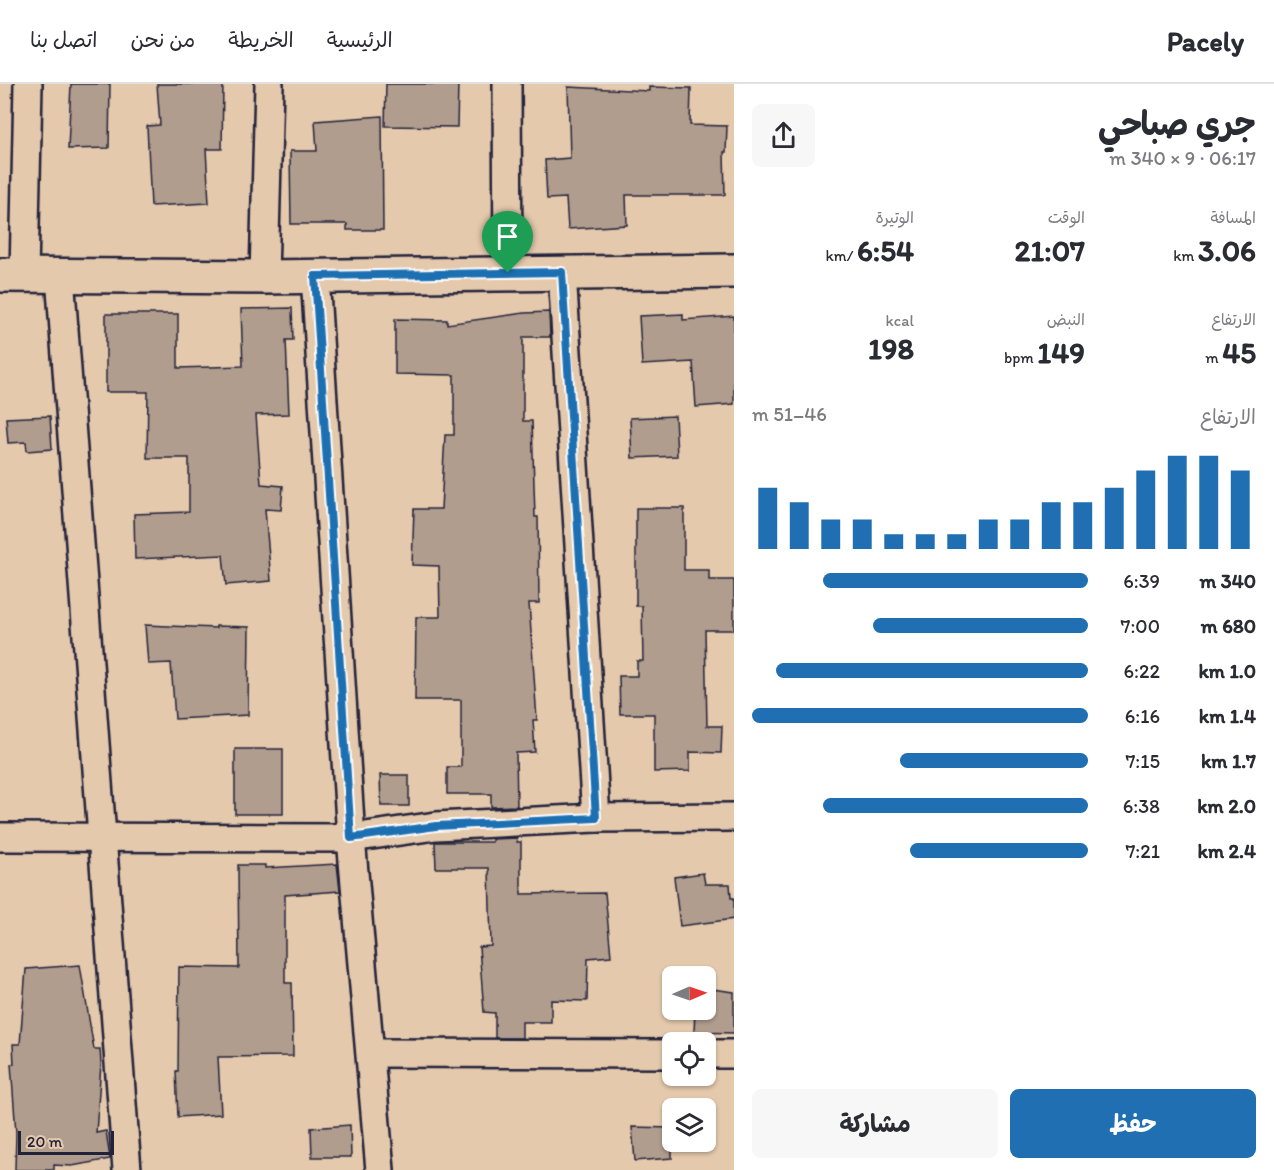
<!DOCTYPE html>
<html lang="ar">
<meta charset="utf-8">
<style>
body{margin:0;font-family:Itim,"Playpen Sans Arabic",sans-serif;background:#f7f7f7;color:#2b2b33;direction:rtl;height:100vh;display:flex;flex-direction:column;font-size:22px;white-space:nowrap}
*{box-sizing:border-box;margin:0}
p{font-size:20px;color:#7c7c81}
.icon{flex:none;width:33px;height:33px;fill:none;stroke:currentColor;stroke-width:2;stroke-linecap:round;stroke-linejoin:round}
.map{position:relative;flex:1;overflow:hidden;direction:ltr}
.details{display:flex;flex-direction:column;background:#fff;width:540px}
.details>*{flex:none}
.needle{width:39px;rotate:88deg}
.controls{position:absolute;left:662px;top:882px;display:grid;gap:12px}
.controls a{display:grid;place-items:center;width:54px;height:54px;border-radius:9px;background:#fff;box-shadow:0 2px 4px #0004;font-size:30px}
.scale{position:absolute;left:18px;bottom:15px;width:96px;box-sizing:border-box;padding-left:6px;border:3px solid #22223b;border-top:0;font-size:16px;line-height:21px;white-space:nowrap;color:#22223b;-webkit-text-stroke:4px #e4c9ac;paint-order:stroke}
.pin{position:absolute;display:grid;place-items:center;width:51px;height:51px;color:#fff;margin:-62px -26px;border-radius:50% 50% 50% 0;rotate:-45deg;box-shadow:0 0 6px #0007}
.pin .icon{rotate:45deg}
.round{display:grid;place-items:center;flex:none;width:63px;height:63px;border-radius:9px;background:#f7f7f7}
.overview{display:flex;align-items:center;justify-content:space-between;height:102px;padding:0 18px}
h1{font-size:33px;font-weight:700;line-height:45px}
.metrics{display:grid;grid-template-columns:repeat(3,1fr);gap:9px;height:102px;padding:6px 18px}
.metrics div{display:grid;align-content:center}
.metrics b{font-size:30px;font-weight:700}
.metrics small{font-size:16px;font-weight:400}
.metrics p{font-size:16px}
.chart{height:168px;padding:12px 18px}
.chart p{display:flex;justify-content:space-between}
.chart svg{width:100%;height:108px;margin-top:6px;stroke:#1f6fb2;stroke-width:6}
.cta{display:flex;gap:12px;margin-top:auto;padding:12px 18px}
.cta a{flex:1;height:69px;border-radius:9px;background:#1f6fb2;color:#fff;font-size:24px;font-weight:700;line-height:69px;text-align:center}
.cta a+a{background:#f7f7f7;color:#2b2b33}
ul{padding:0 18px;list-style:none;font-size:20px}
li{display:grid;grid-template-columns:96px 72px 1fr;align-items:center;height:45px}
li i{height:15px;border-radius:8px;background:#1f6fb2}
header{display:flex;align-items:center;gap:36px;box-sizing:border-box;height:84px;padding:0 30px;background:#fff;border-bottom:2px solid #e1e1e2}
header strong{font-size:28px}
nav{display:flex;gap:33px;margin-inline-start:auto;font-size:21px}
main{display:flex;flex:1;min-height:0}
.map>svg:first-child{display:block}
</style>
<header>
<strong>Pacely</strong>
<nav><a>الرئيسية</a><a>الخريطة</a><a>من نحن</a><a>اتصل بنا</a></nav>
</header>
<main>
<section class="details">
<div class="overview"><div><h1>جري صباحي</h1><p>06:17 · 9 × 340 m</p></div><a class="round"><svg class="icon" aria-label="share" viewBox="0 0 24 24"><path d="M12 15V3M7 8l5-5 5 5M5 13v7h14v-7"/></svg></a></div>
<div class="metrics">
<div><p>المسافة</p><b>3.06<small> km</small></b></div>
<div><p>الوقت</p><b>21:07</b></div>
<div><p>الوتيرة</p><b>6:54<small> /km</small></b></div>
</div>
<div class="metrics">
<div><p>الارتفاع</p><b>45<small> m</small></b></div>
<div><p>النبض</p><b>149<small> bpm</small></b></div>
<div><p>kcal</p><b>198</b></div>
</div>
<div class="chart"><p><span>الارتفاع</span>46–51 m</p>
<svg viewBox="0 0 160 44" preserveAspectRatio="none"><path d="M5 44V19M15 44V25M25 44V32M35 44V32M45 44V38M55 44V38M65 44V38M75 44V32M85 44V32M95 44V25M105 44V25M115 44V19M125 44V12M135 44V6M145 44V6M155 44V12"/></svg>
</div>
<ul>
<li><b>340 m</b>6:39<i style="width:79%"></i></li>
<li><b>680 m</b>7:00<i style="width:64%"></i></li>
<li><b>1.0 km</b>6:22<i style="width:93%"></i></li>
<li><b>1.4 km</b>6:16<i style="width:100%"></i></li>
<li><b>1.7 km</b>7:15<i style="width:56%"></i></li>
<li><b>2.0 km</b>6:38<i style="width:79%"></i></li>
<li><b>2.4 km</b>7:21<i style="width:53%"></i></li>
</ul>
<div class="cta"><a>حفظ</a><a>مشاركة</a></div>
</section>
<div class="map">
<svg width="734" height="1086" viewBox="0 0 734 1086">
<rect width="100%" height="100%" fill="#e4c9ac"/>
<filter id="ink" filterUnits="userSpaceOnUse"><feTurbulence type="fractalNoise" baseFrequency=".0167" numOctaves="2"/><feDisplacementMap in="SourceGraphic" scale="12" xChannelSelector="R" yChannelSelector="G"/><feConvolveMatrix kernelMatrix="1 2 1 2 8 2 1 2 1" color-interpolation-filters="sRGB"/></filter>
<g filter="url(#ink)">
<!-- building -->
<g fill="#b19d8e" stroke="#22223b" stroke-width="1.5">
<polygon points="71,0 110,0 109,64 68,65"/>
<polygon points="157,0 223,0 222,65 206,65 209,119 151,122 147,42 160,41"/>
<polygon points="386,0 458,0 457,43 385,42"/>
<polygon points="568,3 649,7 649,3 691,4 690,41 727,42 726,68 724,68 725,111 626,111 627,141 568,145 566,114 547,115 545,76 570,74"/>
<polygon points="382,32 383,146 347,146 347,140 291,140 290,67 317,67 315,37"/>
<polygon points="292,224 293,256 286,256 289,330 256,331 261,400 283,402 281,426 265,425 271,497 226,501 223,471 135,475 134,430 189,428 189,374 147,374 148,308 106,308 106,230 178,230 178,284 243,282 241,225"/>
<polygon points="549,228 550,253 523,253 523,337 532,337 535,433 538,433 539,519 529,519 537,636 533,636 535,668 516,669 517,722 491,723 491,710 447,710 447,683 461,683 461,616 415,616 416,533 440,533 439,482 412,481 414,425 441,425 445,351 454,351 454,291 395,290 395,235 447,236 447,240 524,229"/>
<polygon points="683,230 683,236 734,232 734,320 696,323 693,278 642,281 639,232"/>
<polygon points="50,332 52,365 27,367 26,358 8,359 6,334"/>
<polygon points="675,332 677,372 632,374 630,334"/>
<polygon points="636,424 684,424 684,486 709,486 709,496 734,496 734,546 705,546 707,642 722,642 721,669 690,668 690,687 654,688 654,630 620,630 619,592 637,592 637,577 643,577 642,522 636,522"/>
<polygon points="145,541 216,544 216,542 249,543 248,631 175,635 171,579 148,580"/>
<rect x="235" y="665" width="48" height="65"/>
<polygon points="380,691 409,691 409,722 381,722"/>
<polygon points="517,754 517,758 521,758 521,810 605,809 611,872 588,874 587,917 551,916 551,938 522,938 522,954 495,954 495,929 484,928 479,863 491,862 489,784 436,784 435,758 492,758 492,755"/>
<polygon points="337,780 340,807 285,811 285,899 292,899 293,972 218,973 221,1030 178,1033 176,987 178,987 179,883 239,884 238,781 265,781 265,784"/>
<polygon points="703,789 705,800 730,800 731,814 734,814 734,835 680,842 674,793"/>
<polygon points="80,881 94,965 100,965 101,980 96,1049 106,1047 110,1075 72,1082 54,1081 54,1086 15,1086 16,1049 11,980 14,980 13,960 20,960 26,885"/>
<polygon points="705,904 734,908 734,949 694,948 695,926 705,926"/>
<polygon points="350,1041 351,1073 312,1073 311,1044"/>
<polygon points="632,1043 672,1044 672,1074 635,1077"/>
</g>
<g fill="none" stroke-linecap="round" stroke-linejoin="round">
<!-- street casing -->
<g stroke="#22223b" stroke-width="32">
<g id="street">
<polyline points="507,0 508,189"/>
<polyline points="562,188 596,734"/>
<polyline points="24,191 28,0"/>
<polyline points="60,192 127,1086"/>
<polyline points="315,192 351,754 380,1086"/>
<polyline points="264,193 269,0"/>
<polyline points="0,753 351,754 436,742 596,734 734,733"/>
<polyline points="371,969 672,970"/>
<polyline points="705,970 734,970"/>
</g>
</g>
<!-- secondary casing -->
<g stroke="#22223b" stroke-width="38">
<polyline id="secondary" points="0,191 264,193 734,187"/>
</g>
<!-- street -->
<use href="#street" stroke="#e4c9ac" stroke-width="27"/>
<!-- secondary -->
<use href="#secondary" stroke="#e4c9ac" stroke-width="33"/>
</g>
</g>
<g fill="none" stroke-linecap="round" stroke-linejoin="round" filter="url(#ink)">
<!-- route casing -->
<g stroke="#fff" stroke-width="12">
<polygon id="route" points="562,188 596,734 436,742 351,754 315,192"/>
</g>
<!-- route -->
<use href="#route" stroke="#1f6fb2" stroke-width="8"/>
</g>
</svg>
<div class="controls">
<a><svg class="needle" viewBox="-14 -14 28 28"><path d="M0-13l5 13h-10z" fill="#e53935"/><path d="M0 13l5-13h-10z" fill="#7c7c81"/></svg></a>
<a><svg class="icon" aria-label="locate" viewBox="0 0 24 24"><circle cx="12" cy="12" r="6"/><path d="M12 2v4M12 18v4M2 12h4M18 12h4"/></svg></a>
<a><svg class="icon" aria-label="layers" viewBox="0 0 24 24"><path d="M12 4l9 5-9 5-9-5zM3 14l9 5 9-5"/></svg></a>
</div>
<div class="scale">20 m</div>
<div class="pin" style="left:508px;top:189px;background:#1e9e55"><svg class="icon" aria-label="arrive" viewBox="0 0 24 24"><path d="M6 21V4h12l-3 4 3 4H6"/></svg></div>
</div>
</main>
